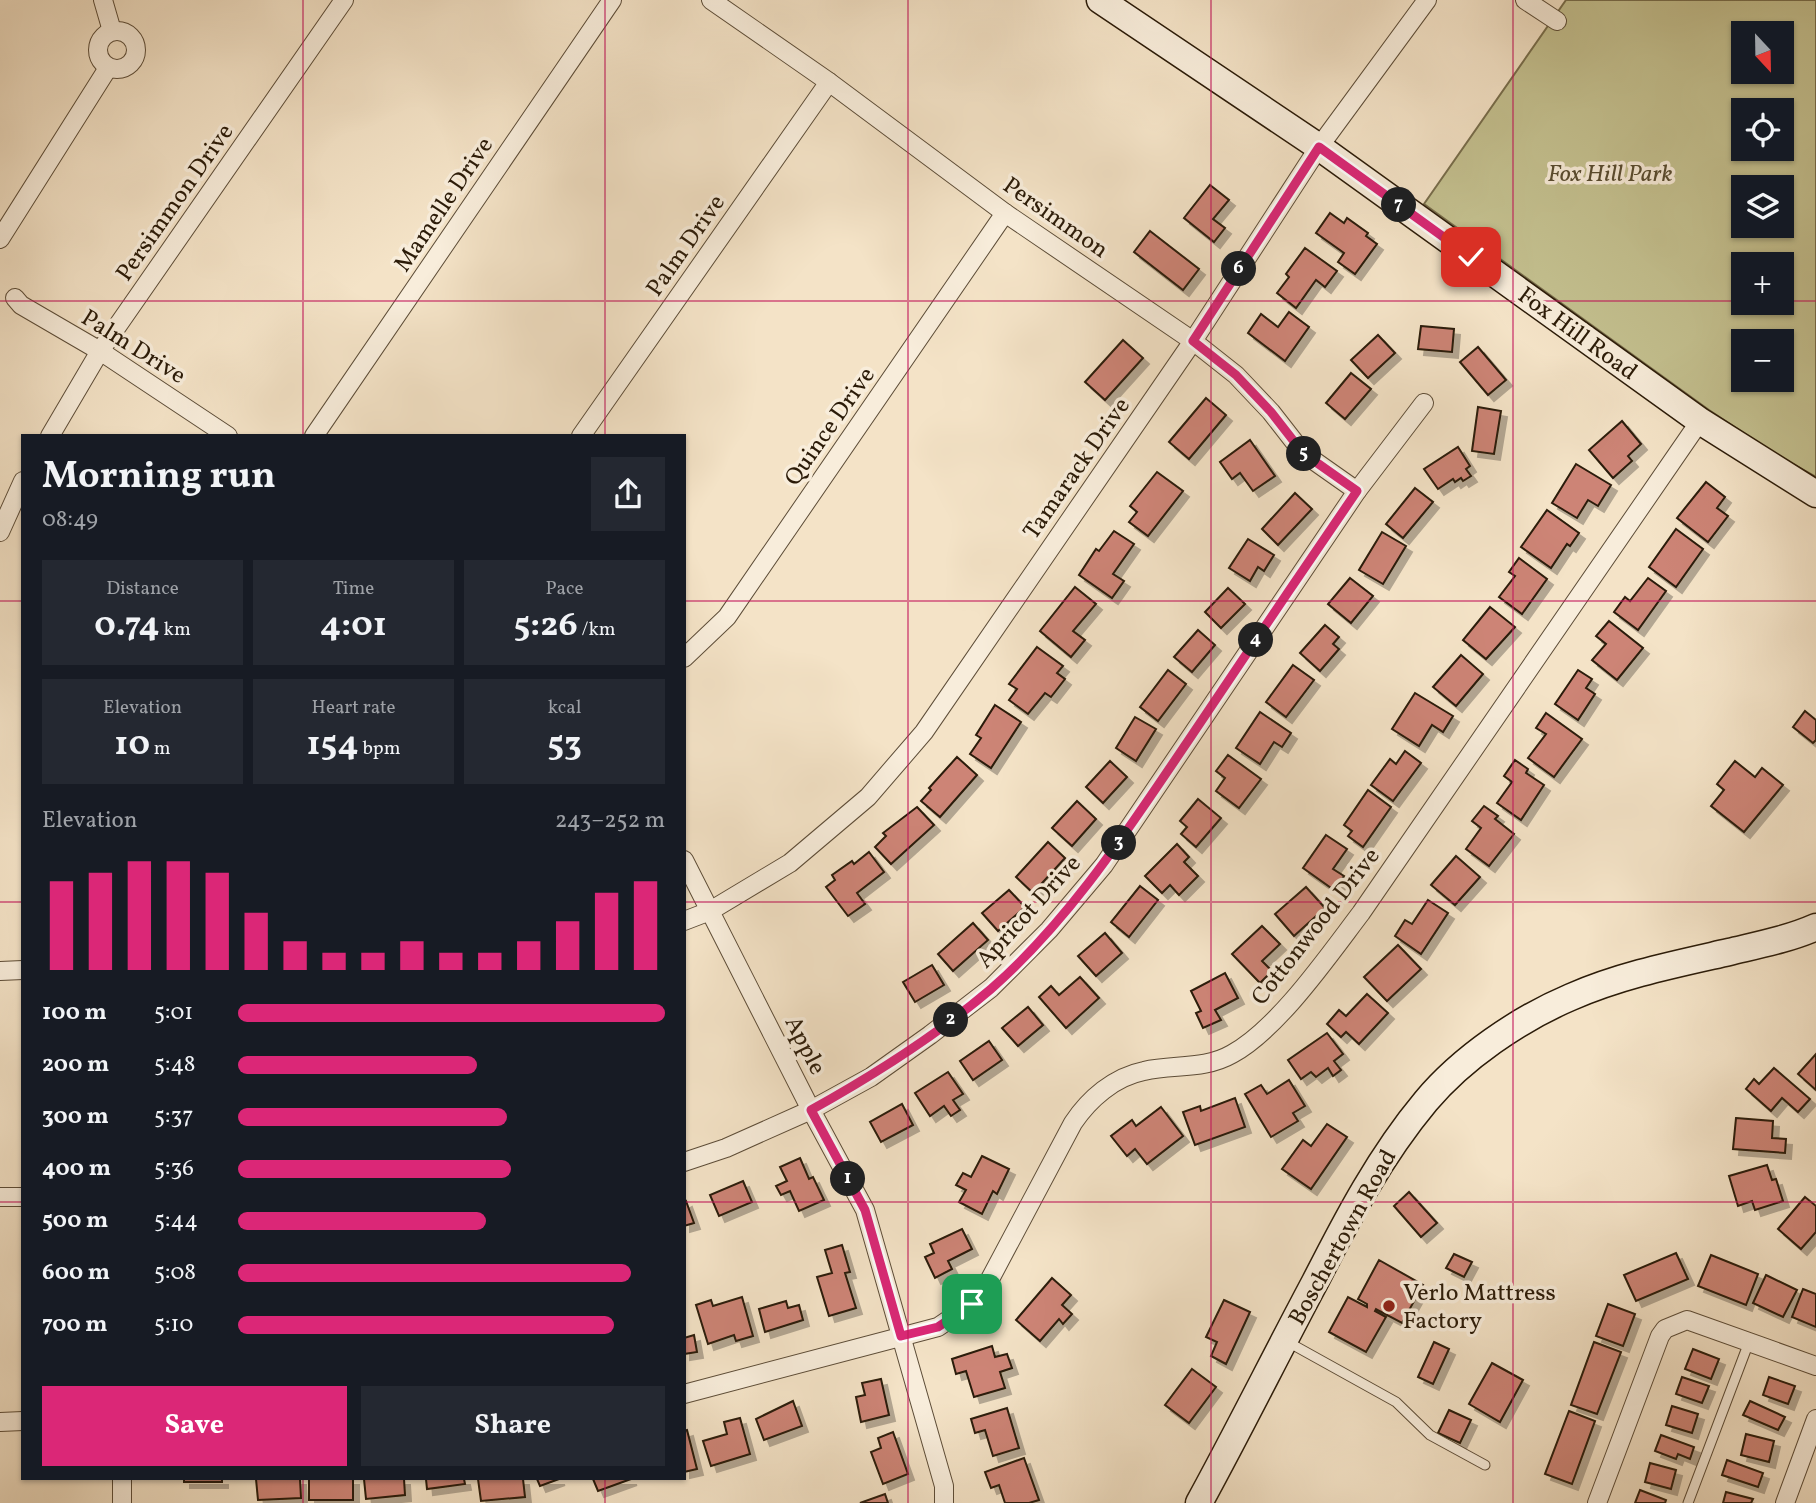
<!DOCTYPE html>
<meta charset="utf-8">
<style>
body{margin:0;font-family:Vollkorn,serif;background:#242831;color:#f1f3f6;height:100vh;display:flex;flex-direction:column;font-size:26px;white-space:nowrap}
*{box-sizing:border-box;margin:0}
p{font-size:23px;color:#9ea1a6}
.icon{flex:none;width:38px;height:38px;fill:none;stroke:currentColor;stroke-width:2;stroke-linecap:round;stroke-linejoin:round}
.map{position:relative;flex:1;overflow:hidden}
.details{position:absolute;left:21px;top:434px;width:665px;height:1046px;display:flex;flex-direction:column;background:#171b24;border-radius:0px;box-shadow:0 2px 5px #0004}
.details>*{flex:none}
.needle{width:46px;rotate:158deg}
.fabs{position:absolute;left:1731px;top:21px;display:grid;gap:14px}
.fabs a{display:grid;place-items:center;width:63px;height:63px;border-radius:0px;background:#171b24;box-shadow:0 2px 5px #0004;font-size:35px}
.pin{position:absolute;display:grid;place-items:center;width:60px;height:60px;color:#fff;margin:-30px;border-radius:14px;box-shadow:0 4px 10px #0006}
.km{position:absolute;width:35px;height:35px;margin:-18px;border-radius:50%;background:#222;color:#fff;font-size:19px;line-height:35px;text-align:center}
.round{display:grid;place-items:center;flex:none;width:74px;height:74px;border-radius:0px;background:#242831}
.head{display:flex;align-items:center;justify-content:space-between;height:119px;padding:0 21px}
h1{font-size:38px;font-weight:700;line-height:52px}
.stats{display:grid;grid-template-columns:repeat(3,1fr);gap:10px;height:119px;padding:7px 21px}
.stats div{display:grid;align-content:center;border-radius:0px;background:#242831;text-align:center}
.stats b{font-size:35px;font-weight:700}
.stats small{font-size:19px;font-weight:400}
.stats p{font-size:19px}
.chart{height:196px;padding:14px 21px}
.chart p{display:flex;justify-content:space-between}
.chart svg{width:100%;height:126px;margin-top:7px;stroke:#db2777;stroke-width:6}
.button{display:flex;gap:14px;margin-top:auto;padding:14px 21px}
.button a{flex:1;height:80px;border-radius:0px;background:#db2777;color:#fff;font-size:28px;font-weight:700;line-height:80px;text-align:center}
.button a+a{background:#242831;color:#f1f3f6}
ul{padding:0 21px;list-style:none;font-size:23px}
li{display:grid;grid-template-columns:112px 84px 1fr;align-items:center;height:52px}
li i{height:18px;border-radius:9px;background:#db2777}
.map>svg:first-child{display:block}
</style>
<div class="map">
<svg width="1816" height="1503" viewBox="0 0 1816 1503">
<defs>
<filter id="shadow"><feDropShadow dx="6" dy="6" stdDeviation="0" flood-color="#0004"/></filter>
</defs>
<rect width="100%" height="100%" fill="#f4e3c7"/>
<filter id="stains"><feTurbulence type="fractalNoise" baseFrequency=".00286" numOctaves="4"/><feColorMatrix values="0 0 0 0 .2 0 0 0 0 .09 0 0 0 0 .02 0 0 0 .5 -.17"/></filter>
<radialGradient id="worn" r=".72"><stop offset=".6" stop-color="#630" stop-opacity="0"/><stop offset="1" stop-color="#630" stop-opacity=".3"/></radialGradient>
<!-- green -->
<path fill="#c4c190" stroke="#786e4c" stroke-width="2" fill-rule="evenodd" d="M1566,0H1816V477L1777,455L1709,410L1424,204ZM1743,33H1782V72H1743ZM1743,110H1782V149H1743ZM1743,187H1782V226H1743ZM1743,264H1782V303H1743ZM1743,341H1782V380H1743Z"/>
<!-- building -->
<g fill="#cd8476" stroke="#2b1b08" stroke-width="2" filter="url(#shadow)">
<polygon points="1210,185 1229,200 1213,219 1225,228 1214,242 1184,218"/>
<polygon points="1330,213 1344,223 1347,218 1368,233 1366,236 1377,244 1355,274 1338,262 1344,253 1316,233"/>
<polygon points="1150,231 1199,269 1183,290 1134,252"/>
<polygon points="1305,248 1337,271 1325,287 1316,280 1296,308 1277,293 1289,277 1286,274"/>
<polygon points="1289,312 1309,327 1285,361 1248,333 1261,314 1278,327"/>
<polygon points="1421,326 1454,329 1452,352 1418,349"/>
<polygon points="1378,335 1395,353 1368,378 1351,360"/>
<polygon points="1123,340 1143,358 1105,400 1085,382"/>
<polygon points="1478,347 1506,380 1488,395 1460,362"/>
<polygon points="1351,373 1371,389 1345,419 1326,403"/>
<polygon points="1206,398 1226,415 1189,459 1169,442"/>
<polygon points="1478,407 1501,411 1494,454 1472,451"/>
<polygon points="1622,421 1641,444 1628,456 1632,461 1613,478 1589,450"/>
<polygon points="1250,440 1275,476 1253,491 1240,473 1232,479 1220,462"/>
<polygon points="1458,447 1470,466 1466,469 1471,476 1463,481 1461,478 1455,482 1453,479 1438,489 1424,469"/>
<polygon points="1576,464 1611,485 1598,506 1588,500 1577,518 1552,503"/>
<polygon points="1157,472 1183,491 1148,536 1129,522 1137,512 1130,506"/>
<polygon points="1706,482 1725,497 1717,508 1728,516 1708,542 1677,518"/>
<polygon points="1415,488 1433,502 1403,538 1386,524"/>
<polygon points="1295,493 1312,509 1278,545 1262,529"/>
<polygon points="1547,510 1579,533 1570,546 1567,544 1551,568 1521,547"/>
<polygon points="1676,529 1703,549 1676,587 1649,567"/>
<polygon points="1114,531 1134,544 1113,574 1124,581 1112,598 1079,575 1096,549 1099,551"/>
<polygon points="1382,532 1406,546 1383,584 1359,570"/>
<polygon points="1248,539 1274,555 1264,571 1258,567 1250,581 1229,568"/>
<polygon points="1519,558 1547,579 1522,614 1499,597 1515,576 1509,572"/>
<polygon points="1350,578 1373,596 1351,623 1328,604"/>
<polygon points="1648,578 1666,591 1638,630 1614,612 1625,597 1630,601"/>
<polygon points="1075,587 1096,604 1073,631 1085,640 1071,657 1040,631"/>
<polygon points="1228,588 1245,604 1221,628 1205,612"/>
<polygon points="1490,607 1515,627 1486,659 1463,640"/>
<polygon points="1609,621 1643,648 1617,680 1592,660 1606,644 1596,636"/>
<polygon points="1325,625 1339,637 1333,644 1339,649 1320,671 1300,653"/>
<polygon points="1198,630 1215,645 1192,672 1174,657"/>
<polygon points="1037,647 1063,666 1057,673 1065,679 1051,697 1045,693 1028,714 1009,700 1017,689 1009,684"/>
<polygon points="1461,655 1483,674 1456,706 1433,687"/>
<polygon points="1293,665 1314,680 1286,717 1266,702"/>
<polygon points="1168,670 1186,684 1158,721 1140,707"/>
<polygon points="1578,670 1592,679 1586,688 1595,694 1578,720 1555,704"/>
<polygon points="1415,693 1453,716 1443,732 1432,725 1419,746 1392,729"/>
<polygon points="995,705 1021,722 991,768 970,754 981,738 976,735"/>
<polygon points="1805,711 1816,720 1816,740 1813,743 1793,727"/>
<polygon points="1260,712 1291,733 1282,747 1274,742 1260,764 1236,748"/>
<polygon points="1546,713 1582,739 1554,777 1528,758 1546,734 1536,728"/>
<polygon points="1135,717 1156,729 1136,761 1116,748"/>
<polygon points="1405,751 1421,763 1393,801 1371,785 1390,759 1396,764"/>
<polygon points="1228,755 1261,779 1239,808 1216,791 1225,778 1216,771"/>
<polygon points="957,757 977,775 940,817 921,801 931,790 929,788"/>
<polygon points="1515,760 1528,769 1526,773 1544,785 1521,820 1497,803 1512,782 1504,776"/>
<polygon points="1110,761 1127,777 1103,803 1086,787"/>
<polygon points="1735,761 1755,777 1762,768 1783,785 1744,832 1711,806 1724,790 1717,784"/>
<polygon points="1368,790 1391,807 1363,847 1348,836 1352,831 1344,825"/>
<polygon points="1198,799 1221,818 1196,847 1181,834 1187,827 1180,821"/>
<polygon points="1077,801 1096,819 1072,846 1052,828"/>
<polygon points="1484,806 1498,816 1495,819 1514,834 1489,866 1466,849 1481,828 1472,821"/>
<polygon points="917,807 934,825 891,864 875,847 886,836 883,833"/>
<polygon points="1326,835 1347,849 1333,869 1344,876 1334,890 1303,868"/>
<polygon points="1048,842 1065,858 1033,893 1016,877"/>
<polygon points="1177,844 1189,857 1184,862 1198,876 1179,895 1170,885 1162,893 1145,876"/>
<polygon points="869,852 884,872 857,893 865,904 848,916 826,887 835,880 832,875 852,861 854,864"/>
<polygon points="1456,856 1480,877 1455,905 1431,885"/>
<polygon points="1140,886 1158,900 1129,937 1111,922"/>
<polygon points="1306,887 1325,908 1294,936 1275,914"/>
<polygon points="1009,890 1025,907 998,931 982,913"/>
<polygon points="1428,900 1448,913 1421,954 1395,936 1405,920 1412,924"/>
<polygon points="973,923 988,940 953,971 938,954"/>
<polygon points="1262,926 1280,944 1262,961 1272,971 1260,983 1232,954"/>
<polygon points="1105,933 1122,953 1096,976 1078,956"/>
<polygon points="1398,945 1421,969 1387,1001 1364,977"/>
<polygon points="932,965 944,985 915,1002 903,982"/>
<polygon points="1225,973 1238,998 1215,1010 1221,1020 1203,1028 1196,1013 1201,1011 1191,991"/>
<polygon points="1080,977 1099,998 1066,1028 1039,997 1051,986 1059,995"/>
<polygon points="1367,994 1388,1013 1359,1044 1346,1032 1341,1037 1327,1024 1339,1010 1346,1016"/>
<polygon points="1028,1007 1043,1025 1018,1046 1002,1028"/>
<polygon points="1327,1033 1343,1054 1334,1061 1341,1070 1333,1076 1328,1068 1316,1077 1311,1072 1301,1079 1288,1060"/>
<polygon points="989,1041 1002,1060 973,1080 960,1061"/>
<polygon points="1816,1054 1816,1090 1798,1074"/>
<polygon points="1774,1068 1810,1099 1798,1112 1782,1098 1771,1111 1746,1089 1754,1079 1759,1084"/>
<polygon points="948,1072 963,1094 953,1100 960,1110 951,1116 944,1106 930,1116 915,1093"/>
<polygon points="1289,1080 1305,1106 1293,1113 1298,1121 1271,1137 1245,1094 1261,1085 1267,1094"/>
<polygon points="1235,1098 1245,1127 1195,1145 1183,1112 1200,1106 1201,1111"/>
<polygon points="902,1104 913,1125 881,1142 870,1122"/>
<polygon points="1161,1107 1183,1136 1147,1164 1135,1149 1127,1156 1111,1136 1132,1120 1136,1126"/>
<polygon points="1736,1118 1773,1121 1772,1138 1786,1139 1785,1153 1733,1149"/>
<polygon points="1327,1124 1347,1137 1311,1189 1282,1169 1303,1140 1311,1146"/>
<polygon points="982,1156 1009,1169 997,1194 993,1191 982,1214 959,1202 966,1190 956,1185 963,1173 971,1177"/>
<polygon points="800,1158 809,1179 813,1177 824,1200 799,1211 790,1191 781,1195 776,1186 787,1181 780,1167"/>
<polygon points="1767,1165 1772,1180 1776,1179 1783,1201 1755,1210 1752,1201 1738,1206 1729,1176"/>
<polygon points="743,1181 752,1202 719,1216 710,1195"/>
<polygon points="1409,1192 1437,1223 1421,1237 1394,1206"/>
<polygon points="1805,1197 1816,1206 1816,1232 1801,1249 1778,1229"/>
<polygon points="686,1201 694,1223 684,1226 684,1202"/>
<polygon points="962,1229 972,1249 948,1261 952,1269 935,1278 925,1257 934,1253 930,1244"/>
<polygon points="842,1245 850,1272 845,1273 856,1308 829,1316 817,1277 832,1273 825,1250"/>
<polygon points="1676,1253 1688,1279 1636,1301 1624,1275"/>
<polygon points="1454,1254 1472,1262 1464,1277 1446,1268"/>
<polygon points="1711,1255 1758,1274 1746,1305 1698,1286"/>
<polygon points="1379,1260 1423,1285 1402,1323 1376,1309 1375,1311 1386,1317 1366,1352 1329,1332 1348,1297 1367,1307 1367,1304 1358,1299"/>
<polygon points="1766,1275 1797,1290 1783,1317 1753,1303"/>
<polygon points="1052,1278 1071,1295 1062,1305 1072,1314 1063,1324 1059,1319 1040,1341 1016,1320"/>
<polygon points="1803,1289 1816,1294 1816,1327 1792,1317"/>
<polygon points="742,1297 753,1336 736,1341 734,1335 708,1344 696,1305 711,1300 713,1306"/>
<polygon points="1224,1300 1250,1312 1226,1364 1211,1356 1217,1342 1206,1337"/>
<polygon points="786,1301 788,1308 799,1305 803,1320 765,1332 759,1309"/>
<polygon points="1608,1304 1635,1314 1623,1346 1596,1336"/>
<polygon points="694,1335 697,1352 684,1354 684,1338"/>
<polygon points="1434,1342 1449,1349 1433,1384 1418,1377"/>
<polygon points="1594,1342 1621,1352 1597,1414 1571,1405"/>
<polygon points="992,1346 995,1357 1007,1354 1012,1368 1000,1372 1005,1388 974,1397 966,1371 956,1374 952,1359"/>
<polygon points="1693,1349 1719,1359 1711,1379 1685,1369"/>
<polygon points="1492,1363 1523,1380 1500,1422 1469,1404"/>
<polygon points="1192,1369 1216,1387 1189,1423 1165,1405"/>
<polygon points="1682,1377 1709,1386 1702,1403 1676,1394"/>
<polygon points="1769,1377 1795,1386 1788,1404 1763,1395"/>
<polygon points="881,1379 889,1415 861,1422 856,1397 865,1395 862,1383"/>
<polygon points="793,1401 802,1426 764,1440 756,1419"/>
<polygon points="1750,1401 1785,1417 1778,1430 1743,1415"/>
<polygon points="1672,1406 1698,1414 1692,1433 1666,1425"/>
<polygon points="1007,1408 1019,1448 993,1456 985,1430 975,1433 971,1419"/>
<polygon points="1449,1410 1471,1420 1460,1443 1438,1433"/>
<polygon points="1569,1411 1595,1421 1572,1484 1545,1474"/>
<polygon points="740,1418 750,1454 711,1466 703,1441 727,1434 724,1422"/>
<polygon points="687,1430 697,1469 684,1472 684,1431"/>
<polygon points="893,1432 908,1474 883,1484 871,1452 881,1448 878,1438"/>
<polygon points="1746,1434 1774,1441 1769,1462 1741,1455"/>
<polygon points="1661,1435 1694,1447 1690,1459 1678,1454 1676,1459 1655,1451"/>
<polygon points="1024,1458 1039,1500 1029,1503 1005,1503 999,1485 991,1488 985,1472"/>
<polygon points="1727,1460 1763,1473 1758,1487 1722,1475"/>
<polygon points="1650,1463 1676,1470 1671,1489 1645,1482"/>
<rect x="184" y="1479" width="38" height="3"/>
<polygon points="256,1479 300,1479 301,1498 258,1500"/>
<rect x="309" y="1479" width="44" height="21"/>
<polygon points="364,1479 404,1479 405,1495 366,1499"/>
<polygon points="426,1479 464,1479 465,1484 427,1489"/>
<polygon points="478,1479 523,1479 525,1497 481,1501"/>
<polygon points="537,1479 559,1479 540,1486"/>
<polygon points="593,1479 631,1479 598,1491"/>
<polygon points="1640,1490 1666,1500 1665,1503 1635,1503"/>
<polygon points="1726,1492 1753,1499 1751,1503 1723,1503"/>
<polygon points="885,1494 888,1503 860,1503"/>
</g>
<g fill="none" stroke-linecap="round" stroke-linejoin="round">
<!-- lane casing -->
<g stroke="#5d4d38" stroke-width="11">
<g id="lane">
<polyline points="1286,1341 1396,1402 1430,1435 1485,1465"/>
<polyline points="1688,1503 1749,1342"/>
</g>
</g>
<!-- street casing -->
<g stroke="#5d4d38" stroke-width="20">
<g id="street">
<polyline points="103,0 112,31"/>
<polyline points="711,0 829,82 1005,213 1193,341 1236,375 1271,412 1303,453 1357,491"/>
<polyline points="1525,0 1557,21"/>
<circle cx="117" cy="50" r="19"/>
<polyline points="0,239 108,68"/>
<polyline points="15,298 21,305 100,351 228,436"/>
<polyline points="50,436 100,351 344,0"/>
<polyline points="314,436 612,0"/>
<polyline points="581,436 829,82"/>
<polyline points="0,532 23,481"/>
<polyline points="684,658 727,617 1005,213"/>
<polyline points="684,860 811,1110 865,1210 944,1486 944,1503"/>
<polyline points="684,921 710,911 790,863 868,797 924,732 1193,341 1319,147 1427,0"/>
<polyline points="0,971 23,970"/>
<polyline points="684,1162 726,1148 811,1110 871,1077 930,1035 991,988 1049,930 1104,865 1357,491 1424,403"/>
<polyline points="0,1197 23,1197"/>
<path d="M684,1394L938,1327L972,1304L989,1281L1073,1123C1089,1099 1114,1077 1144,1071C1174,1064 1204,1070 1232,1054C1278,1029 1329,955 1361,913L1700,421"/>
<polyline points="0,1422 23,1421"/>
<polyline points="122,1503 122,1479"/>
<polyline points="1597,1503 1660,1336 1665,1329 1687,1320 1816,1366"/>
<polyline points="1785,1503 1816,1419"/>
</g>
</g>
<!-- secondary casing -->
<g stroke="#2b1b08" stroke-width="29">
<g id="secondary">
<polyline points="1100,0 1319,147 1700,421 1816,494"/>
<path d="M1199,1503C1239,1430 1276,1355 1315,1282C1347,1219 1380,1156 1426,1101C1462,1058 1519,1019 1571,997C1621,975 1676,964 1729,952C1758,945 1789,939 1816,927"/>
</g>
</g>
<!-- lane -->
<use href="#lane" stroke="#f8eddb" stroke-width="9"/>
<!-- street -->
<use href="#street" stroke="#f8eddb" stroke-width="18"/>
<!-- secondary -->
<use href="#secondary" stroke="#f8eddb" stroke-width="26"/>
</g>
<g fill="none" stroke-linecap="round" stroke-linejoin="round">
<!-- route casing -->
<g stroke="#fff" stroke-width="14">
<path id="route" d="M972,1304L938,1327L901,1336L865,1210L811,1110C874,1075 936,1036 991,989C1071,919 1129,828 1188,741C1244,657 1300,574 1357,491L1303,453L1271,412L1236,375L1193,341L1319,147L1471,257"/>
</g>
<!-- route -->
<use href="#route" stroke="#db2777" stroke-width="9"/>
</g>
<!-- grid -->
<path fill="none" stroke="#c2185b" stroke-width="2" stroke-opacity="0.55" d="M303,0V436M605,0V436M908,0V1503M1211,0V1503M1513,0V1503M0,301H1743M1782,301H1816M0,601H23M684,601H1816M0,902H23M684,902H1816M0,1202H23M684,1202H1816M303,1479V1503M605,1479V1503"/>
<!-- markers -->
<circle fill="#8f2418" stroke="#f8eddb" stroke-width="2.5" cx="1389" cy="1306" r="7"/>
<g text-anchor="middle" stroke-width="7" stroke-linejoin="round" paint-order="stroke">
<!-- park labels -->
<g font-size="24" font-style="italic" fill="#594d31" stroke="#f8eddb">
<text x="1610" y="181">Fox Hill Park</text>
</g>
<!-- street labels -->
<g font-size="24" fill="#2b1b08" stroke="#f8eddb">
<text transform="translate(174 202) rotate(-55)" y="8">Persimmon Drive</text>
<text transform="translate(443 204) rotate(-56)" y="8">Mamelle Drive</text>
<text transform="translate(1056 217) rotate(35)" y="8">Persimmon</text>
<text transform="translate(685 245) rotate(-55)" y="8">Palm Drive</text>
<text transform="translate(1578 333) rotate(36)" y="8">Fox Hill Road</text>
<text transform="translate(134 346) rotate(32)" y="8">Palm Drive</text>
<text transform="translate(829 426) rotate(-55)" y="8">Quince Drive</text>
<text transform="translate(1076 468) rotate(-55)" y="8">Tamarack Drive</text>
<text transform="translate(1028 911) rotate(-48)" y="8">Apricot Drive</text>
<text transform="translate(1315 926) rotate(-52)" y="8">Cottonwood Drive</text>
<text transform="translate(806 1045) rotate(63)" y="8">Apple</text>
<text transform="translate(1342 1237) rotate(-61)" y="8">Boschertown Road</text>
</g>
<!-- poi labels -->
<g font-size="24" fill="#2b1b08" stroke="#f8eddb" text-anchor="start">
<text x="1403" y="1300">Verlo Mattress<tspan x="1403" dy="28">Factory</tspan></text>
</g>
</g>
<rect width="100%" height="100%" filter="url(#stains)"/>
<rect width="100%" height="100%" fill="url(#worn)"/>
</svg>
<div class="fabs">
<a><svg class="needle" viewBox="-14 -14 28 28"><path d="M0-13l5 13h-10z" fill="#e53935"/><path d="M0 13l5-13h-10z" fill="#9ea1a6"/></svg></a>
<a><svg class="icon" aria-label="locate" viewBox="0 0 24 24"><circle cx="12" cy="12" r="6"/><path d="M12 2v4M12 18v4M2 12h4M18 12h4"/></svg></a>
<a><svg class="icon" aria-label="layers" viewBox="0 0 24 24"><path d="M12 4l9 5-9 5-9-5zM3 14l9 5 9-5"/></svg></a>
<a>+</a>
<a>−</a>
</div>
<div class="pin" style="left:972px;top:1304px;background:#1e9e55"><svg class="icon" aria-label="arrive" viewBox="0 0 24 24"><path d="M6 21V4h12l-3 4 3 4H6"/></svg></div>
<div class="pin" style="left:1471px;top:257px;background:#d93025"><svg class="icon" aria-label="check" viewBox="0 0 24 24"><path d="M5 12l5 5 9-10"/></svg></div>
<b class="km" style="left:848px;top:1179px">1</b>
<b class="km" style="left:951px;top:1020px">2</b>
<b class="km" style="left:1119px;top:843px">3</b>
<b class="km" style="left:1256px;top:640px">4</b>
<b class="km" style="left:1304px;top:454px">5</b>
<b class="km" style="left:1239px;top:269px">6</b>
<b class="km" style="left:1399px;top:205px">7</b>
<section class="details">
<div class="head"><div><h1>Morning run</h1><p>08:49</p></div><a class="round"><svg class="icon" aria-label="share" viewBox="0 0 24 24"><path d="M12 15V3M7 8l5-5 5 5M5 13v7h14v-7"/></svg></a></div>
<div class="stats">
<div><p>Distance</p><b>0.74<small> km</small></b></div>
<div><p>Time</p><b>4:01</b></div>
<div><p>Pace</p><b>5:26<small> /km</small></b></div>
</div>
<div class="stats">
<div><p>Elevation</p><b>10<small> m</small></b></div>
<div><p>Heart rate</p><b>154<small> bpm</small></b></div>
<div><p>kcal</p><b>53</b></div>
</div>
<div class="chart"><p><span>Elevation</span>243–252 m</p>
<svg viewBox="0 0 160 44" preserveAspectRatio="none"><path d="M5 44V13M15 44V10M25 44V6M35 44V6M45 44V10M55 44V24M65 44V34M75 44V38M85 44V38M95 44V34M105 44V38M115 44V38M125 44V34M135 44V27M145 44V17M155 44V13"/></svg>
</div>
<ul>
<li><b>100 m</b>5:01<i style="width:100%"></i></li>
<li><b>200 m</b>5:48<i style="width:56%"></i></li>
<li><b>300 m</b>5:37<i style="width:63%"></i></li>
<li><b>400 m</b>5:36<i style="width:64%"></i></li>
<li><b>500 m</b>5:44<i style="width:58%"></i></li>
<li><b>600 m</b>5:08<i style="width:92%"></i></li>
<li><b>700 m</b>5:10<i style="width:88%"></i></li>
</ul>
<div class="button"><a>Save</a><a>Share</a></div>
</section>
</div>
